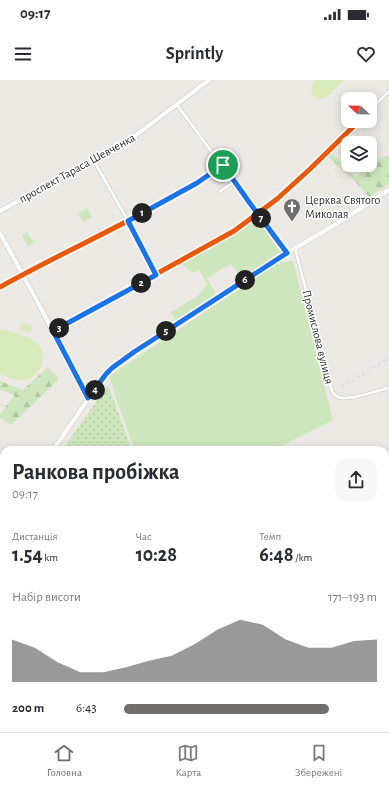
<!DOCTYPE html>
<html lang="uk">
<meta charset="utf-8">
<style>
body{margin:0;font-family:"Alegreya Sans",sans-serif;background:#f7f7f7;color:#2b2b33;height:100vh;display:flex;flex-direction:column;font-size:15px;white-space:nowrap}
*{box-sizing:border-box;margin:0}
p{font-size:13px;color:#7c7c81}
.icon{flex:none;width:22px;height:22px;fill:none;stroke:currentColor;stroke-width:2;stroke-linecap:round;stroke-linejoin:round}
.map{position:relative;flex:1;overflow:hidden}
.drawer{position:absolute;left:0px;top:366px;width:389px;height:286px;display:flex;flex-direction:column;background:#fff;border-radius:12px 12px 0 0;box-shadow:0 2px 10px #0003}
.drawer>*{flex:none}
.needle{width:26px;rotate:292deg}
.buttons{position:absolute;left:341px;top:12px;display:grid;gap:8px}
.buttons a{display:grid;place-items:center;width:36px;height:36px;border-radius:8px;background:#fff;box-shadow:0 2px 10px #0003;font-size:20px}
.pin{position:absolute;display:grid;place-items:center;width:34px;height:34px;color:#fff;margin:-17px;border:2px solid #fff;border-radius:50%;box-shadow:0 1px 4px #0007}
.km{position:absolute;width:20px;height:20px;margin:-10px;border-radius:50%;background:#222;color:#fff;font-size:11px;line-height:20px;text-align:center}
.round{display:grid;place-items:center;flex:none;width:42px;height:42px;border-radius:12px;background:#f7f7f7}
.head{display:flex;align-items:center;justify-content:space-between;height:68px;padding:0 12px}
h1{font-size:22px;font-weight:700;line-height:30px}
.figures{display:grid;grid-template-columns:repeat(3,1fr);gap:6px;height:68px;padding:4px 12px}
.figures div{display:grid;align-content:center}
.figures b{font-size:20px;font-weight:700}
.figures small{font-size:11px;font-weight:400}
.figures p{font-size:11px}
.chart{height:112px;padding:8px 12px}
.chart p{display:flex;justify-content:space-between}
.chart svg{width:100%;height:72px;margin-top:4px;fill:#706f6e;opacity:.7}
ul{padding:0 12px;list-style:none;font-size:13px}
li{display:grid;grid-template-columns:64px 48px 1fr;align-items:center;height:30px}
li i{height:10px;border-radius:5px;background:#706f6e}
.status{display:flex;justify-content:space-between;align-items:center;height:28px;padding:0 20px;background:#fff;direction:ltr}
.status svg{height:11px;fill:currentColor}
header{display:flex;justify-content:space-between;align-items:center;height:52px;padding:0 12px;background:#fff;font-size:18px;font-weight:700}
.tabs{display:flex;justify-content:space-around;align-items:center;height:56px;border-top:1px solid #e1e1e2;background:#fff;font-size:11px;color:#7c7c81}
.tabs a{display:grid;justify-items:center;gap:2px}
.tabs .selected{color:#706f6e}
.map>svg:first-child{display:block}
</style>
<div class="status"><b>09:17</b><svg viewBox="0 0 49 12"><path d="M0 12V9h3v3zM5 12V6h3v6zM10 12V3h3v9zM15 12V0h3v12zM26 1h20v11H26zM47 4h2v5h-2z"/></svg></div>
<header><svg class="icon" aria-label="menu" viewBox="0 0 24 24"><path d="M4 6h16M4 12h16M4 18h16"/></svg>Sprintly<svg class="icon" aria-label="heart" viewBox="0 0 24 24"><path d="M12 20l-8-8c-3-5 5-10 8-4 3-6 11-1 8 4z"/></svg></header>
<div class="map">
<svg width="389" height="652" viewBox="0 0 389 652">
<defs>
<pattern id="forest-firs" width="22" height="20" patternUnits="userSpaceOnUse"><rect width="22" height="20" fill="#cee6be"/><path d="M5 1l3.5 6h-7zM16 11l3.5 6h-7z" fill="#b1c6a4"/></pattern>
<pattern id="garden-dots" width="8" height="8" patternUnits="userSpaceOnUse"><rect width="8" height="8" fill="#cee6be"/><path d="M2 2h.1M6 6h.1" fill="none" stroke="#b1c6a4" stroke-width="1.8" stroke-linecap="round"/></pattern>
<pattern id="water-ripples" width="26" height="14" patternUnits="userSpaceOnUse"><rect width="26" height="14" fill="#99d6ec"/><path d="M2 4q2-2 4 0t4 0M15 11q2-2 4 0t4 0" fill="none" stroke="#84b8cb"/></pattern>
</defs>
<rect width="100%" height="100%" fill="#ece8e4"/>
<!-- grass -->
<g fill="#cee6be">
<polygon points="87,128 92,137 83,142 78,133"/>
<polygon points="257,137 283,172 242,198 231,184 207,198 216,215 176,241 171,232 199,215 207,204 199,190 192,193 182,184 235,154"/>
<polygon points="27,152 34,163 28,166 22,155"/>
<polygon points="293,181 333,340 273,370 135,370 118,325 109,296 280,182"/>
</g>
<!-- forest -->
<g fill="url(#forest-firs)">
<polygon points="330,72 356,97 379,78 388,76 389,77 389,104 369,117 353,99 327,76"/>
<polygon points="48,287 59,299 11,345 0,338 0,334 15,315 0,310 0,301 23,310"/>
</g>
<!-- garden -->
<g fill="url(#garden-dots)">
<polygon points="108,305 132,370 62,370"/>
<polygon points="4,453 4,518 0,512 0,459"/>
<polygon points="117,648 149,648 149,650 150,652 122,652"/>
</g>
<!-- pitch -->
<g fill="#d9eabb">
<path d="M316,0H344L327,17L320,19C309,16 309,8 316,0Z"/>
<polygon points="21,243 32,246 30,253 19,249"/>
<path d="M0,249C10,252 27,255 35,262C50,273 42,297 24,300C16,301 7,297 0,294Z"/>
</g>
<!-- water -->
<polygon fill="url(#water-ripples)" points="385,435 389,439 389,485 385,487"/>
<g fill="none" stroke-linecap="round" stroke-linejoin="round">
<!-- stream -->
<polyline stroke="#99d6ec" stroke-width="1" points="0,598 4,598"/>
<!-- street casing -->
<g stroke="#c5c4c5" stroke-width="4">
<g id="street">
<polyline points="177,25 273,154 287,173"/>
<polyline points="370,30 389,11"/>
<polyline points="94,81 136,155 156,195"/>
<polyline points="219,112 234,102"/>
<path d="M295,168L332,311C333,312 335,315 336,316C346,323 377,310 389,308"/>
<path d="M0,207C65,171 133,141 197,103C206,97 214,91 223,85"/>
<polyline points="53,251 234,151 277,119 310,89 359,41"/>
<polyline points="0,519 4,524"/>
<polyline points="385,586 389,583"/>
<polyline points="108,648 112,652"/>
<polyline points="322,652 325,648"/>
</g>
</g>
<!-- secondary casing -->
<g stroke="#c5c4c5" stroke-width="5.5">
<g id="secondary">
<polyline points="0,131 123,65 209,0"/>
<polyline points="0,153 36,219 88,318"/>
<path d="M53,370L100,302C109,289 121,281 134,272L287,173L341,141L389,110"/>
<polyline points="0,448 4,442"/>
</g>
</g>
<!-- street -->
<use href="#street" stroke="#fcfcfb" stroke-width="3"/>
<!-- secondary -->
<use href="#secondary" stroke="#fcfcfb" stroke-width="4.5"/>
<!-- rail casing -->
<g stroke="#dfdfe1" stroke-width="2.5">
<polyline id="rail" points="339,308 389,278"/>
</g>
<!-- rail -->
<use href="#rail" stroke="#fff" stroke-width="1" stroke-dasharray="3" stroke-linecap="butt"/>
<!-- cycleway casing -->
<g stroke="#fff" stroke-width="8">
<g id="cycleway">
<path d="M0,207C65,171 133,141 197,103C206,97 214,91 223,85"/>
<polyline points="53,251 234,151 277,119 310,89 359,41"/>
</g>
</g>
<!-- cycleway -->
<use href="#cycleway" stroke="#e8590c" stroke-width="5"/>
</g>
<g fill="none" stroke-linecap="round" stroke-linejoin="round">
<!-- route casing -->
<g stroke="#fff" stroke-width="8">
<polygon id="route" points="223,85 249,122 287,173 134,272 112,288 106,294 88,318 53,251 156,195 128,141 197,103"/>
</g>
<!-- route -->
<use href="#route" stroke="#1a73e8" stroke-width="5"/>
</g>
<!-- icons -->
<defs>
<g id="church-pin" transform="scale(0.9)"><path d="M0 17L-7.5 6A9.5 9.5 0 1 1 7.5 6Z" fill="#706f6e" stroke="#fff"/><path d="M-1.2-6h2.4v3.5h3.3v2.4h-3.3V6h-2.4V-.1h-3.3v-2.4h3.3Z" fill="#fff"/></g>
</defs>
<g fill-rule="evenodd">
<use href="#church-pin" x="292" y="127"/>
</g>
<g text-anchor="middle" stroke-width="3" stroke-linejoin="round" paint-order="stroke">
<!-- street labels -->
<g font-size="12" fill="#2e2e2e" stroke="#fff">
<text transform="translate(77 88) rotate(-29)" y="4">проспект Тараса Шевченка</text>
<text transform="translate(318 257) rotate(76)" y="4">Промислова вулиця</text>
</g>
<!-- poi labels -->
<g font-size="12" fill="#2e2e2e" stroke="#fff" text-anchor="start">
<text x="305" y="124">Церква Святого<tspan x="305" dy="14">Миколая</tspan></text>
</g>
</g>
</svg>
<div class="buttons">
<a><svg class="needle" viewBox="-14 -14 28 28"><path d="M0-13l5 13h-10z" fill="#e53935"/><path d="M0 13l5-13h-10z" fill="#7c7c81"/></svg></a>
<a><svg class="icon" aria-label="layers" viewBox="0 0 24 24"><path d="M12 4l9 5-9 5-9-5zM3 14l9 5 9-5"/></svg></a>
</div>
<div class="pin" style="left:223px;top:85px;background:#1e9e55"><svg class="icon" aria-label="arrive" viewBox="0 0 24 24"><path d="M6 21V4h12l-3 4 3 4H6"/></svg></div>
<b class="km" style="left:142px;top:133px">1</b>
<b class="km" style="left:141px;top:203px">2</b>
<b class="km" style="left:59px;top:248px">3</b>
<b class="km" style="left:95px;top:310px">4</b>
<b class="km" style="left:166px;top:251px">5</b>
<b class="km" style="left:245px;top:200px">6</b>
<b class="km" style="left:261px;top:138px">7</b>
<section class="drawer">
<div class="head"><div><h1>Ранкова пробіжка</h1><p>09:17</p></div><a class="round"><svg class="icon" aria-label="share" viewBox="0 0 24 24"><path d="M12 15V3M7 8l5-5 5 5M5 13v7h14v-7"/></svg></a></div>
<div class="figures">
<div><p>Дистанція</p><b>1.54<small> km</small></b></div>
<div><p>Час</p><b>10:28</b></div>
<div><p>Темп</p><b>6:48<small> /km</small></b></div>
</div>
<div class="chart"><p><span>Набір висоти</span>171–193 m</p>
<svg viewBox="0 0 160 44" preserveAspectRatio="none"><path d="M0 44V18L10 23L20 32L30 38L40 38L50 35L60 31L70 28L80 21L90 12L100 6L110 9L120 18L130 23L140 23L150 19L160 18V44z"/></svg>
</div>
<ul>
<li><b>200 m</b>6:43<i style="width:81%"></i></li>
</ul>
</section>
</div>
<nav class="tabs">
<a class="selected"><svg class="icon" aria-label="home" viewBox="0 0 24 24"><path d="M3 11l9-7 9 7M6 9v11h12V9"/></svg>Головна</a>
<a><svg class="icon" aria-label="map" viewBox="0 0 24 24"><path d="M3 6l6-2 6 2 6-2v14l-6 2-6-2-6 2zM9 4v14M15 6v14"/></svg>Карта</a>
<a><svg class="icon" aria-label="saved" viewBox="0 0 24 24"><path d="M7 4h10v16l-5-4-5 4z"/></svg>Збережені</a>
</nav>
